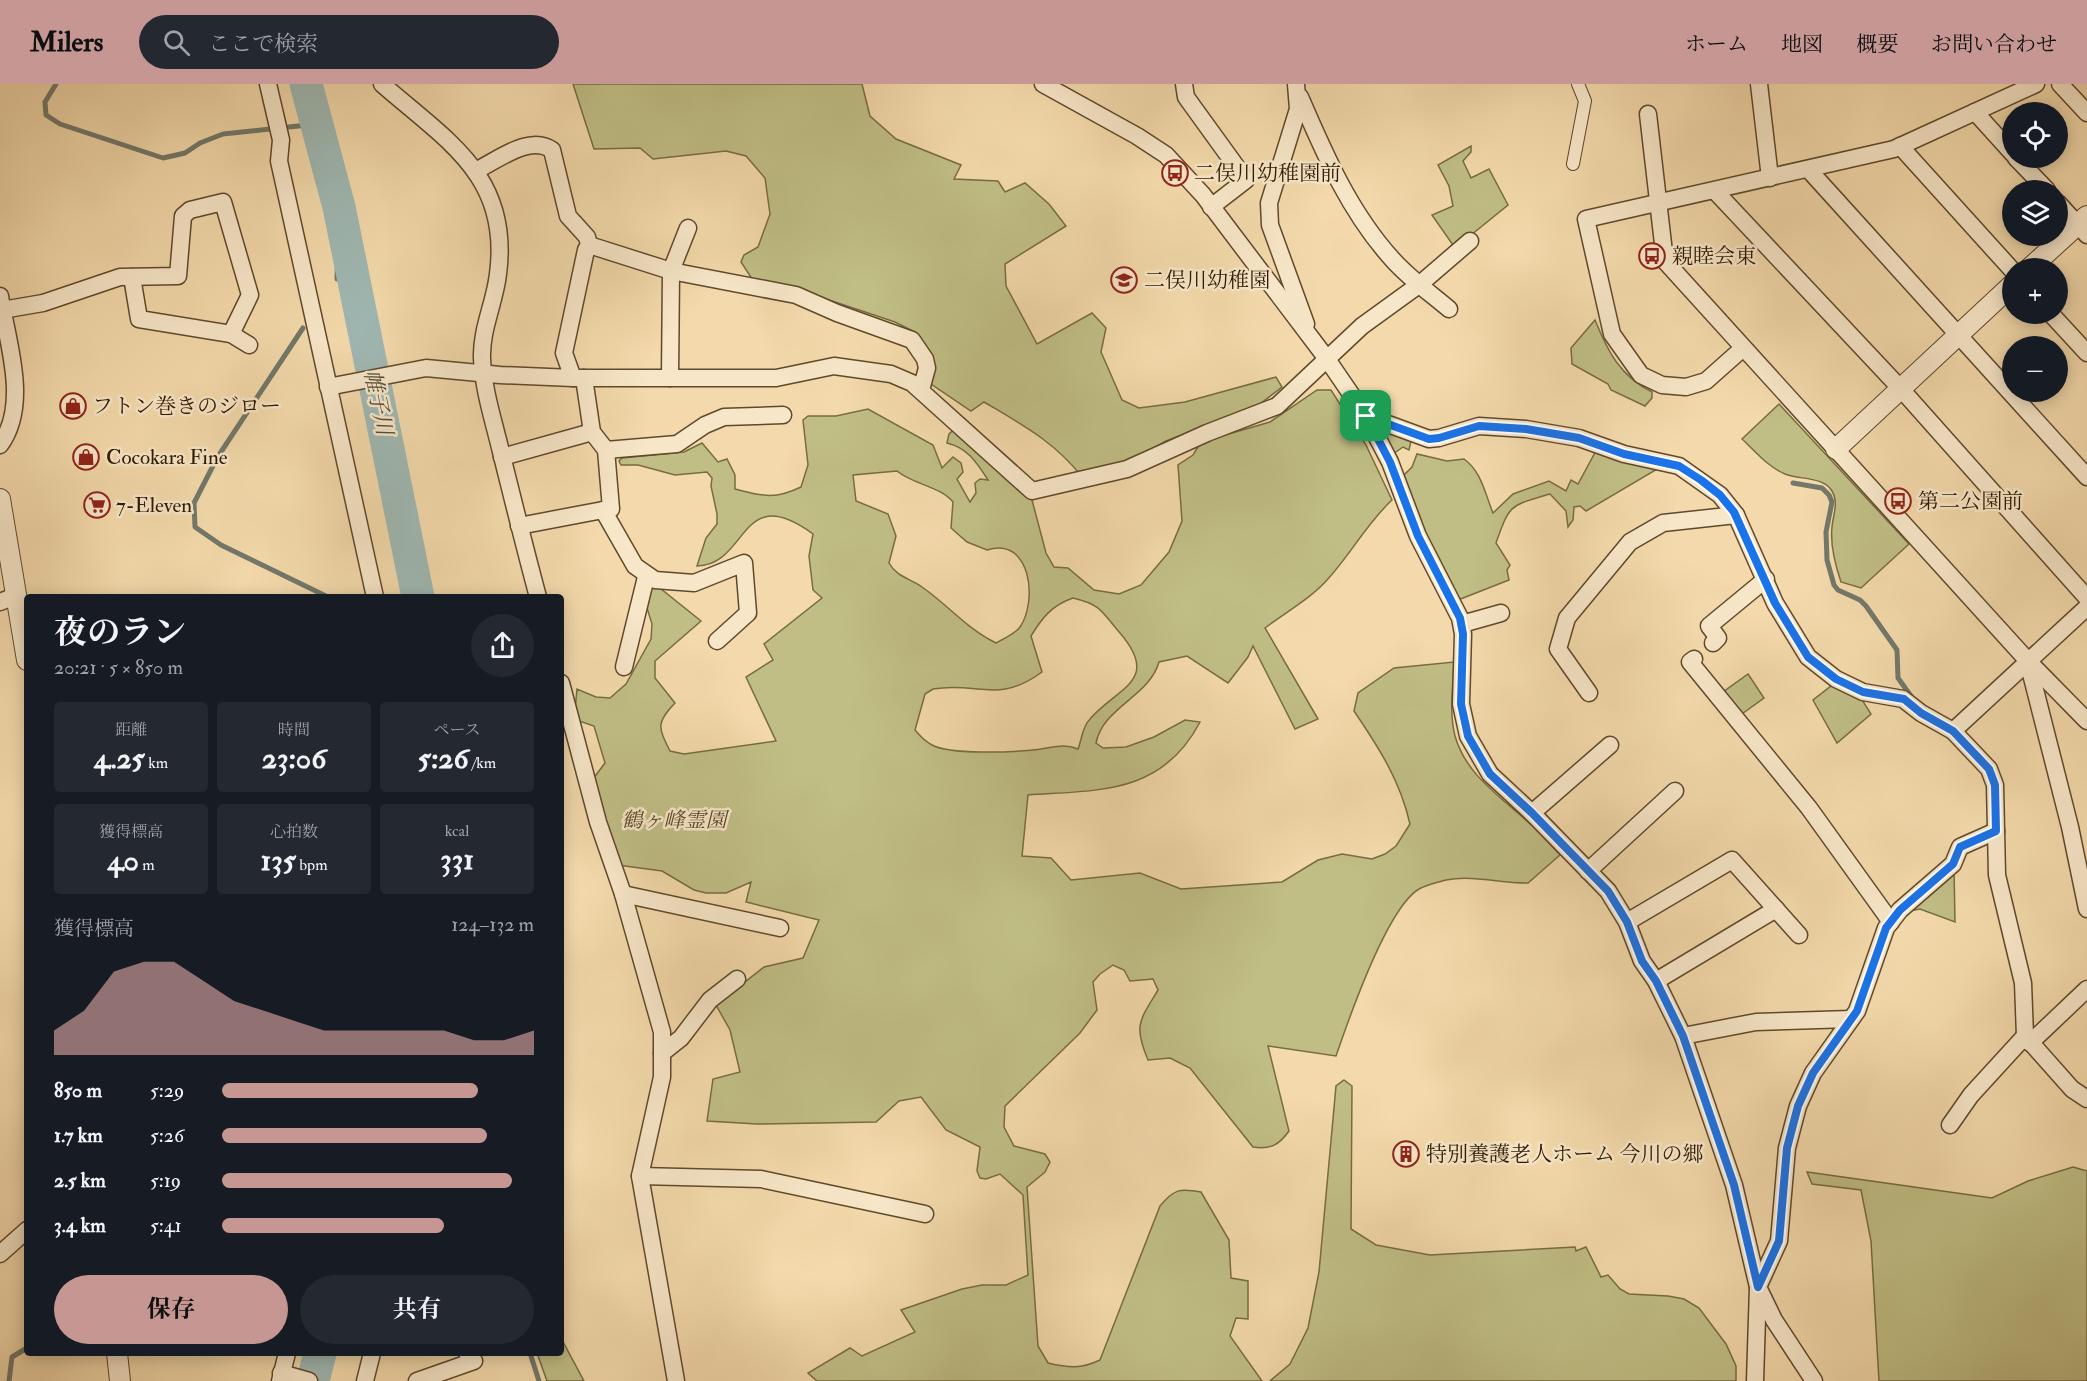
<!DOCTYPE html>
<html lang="ja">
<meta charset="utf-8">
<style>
body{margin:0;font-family:"IM FELL Double Pica","Noto Serif JP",serif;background:#242831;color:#f1f3f6;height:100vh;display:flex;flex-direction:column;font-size:22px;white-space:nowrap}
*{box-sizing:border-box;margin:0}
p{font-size:20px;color:#9ea1a6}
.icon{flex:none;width:33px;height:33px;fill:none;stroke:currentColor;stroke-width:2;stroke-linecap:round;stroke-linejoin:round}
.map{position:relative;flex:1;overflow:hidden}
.sheet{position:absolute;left:24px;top:510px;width:540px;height:762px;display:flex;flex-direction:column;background:#171b24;border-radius:6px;box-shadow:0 3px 15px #0003}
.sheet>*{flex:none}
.controls{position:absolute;left:2002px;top:18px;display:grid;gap:12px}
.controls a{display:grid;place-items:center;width:66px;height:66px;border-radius:50%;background:#171b24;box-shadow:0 3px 15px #0003;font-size:30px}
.pin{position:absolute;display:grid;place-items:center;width:51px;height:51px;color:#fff;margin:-26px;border-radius:12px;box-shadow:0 3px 9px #0006}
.round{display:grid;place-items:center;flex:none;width:63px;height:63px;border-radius:32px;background:#242831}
.summary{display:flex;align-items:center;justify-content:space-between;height:102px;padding:0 30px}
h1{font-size:33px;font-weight:700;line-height:45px}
.metrics{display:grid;grid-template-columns:repeat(3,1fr);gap:9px;height:102px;padding:6px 30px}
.metrics div{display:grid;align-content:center;border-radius:6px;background:#242831;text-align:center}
.metrics b{font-size:30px;font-weight:700}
.metrics small{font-size:16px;font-weight:400}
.metrics p{font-size:16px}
.chart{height:168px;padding:12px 30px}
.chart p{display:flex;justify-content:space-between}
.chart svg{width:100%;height:108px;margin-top:6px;fill:#c59692;opacity:.7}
.cta{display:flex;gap:12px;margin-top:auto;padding:12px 30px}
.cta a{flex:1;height:69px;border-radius:36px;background:#c59692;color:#111;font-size:24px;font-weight:700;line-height:69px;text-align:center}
.cta a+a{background:#242831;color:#f1f3f6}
ul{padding:0 30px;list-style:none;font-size:20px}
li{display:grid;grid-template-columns:96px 72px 1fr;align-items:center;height:45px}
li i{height:15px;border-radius:8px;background:#c59692}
header{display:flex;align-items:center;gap:36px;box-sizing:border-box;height:84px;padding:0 30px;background:#c59692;color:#111}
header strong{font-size:28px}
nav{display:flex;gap:33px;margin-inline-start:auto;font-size:21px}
.search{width:420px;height:54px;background:#242831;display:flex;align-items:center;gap:15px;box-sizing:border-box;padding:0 21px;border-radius:33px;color:#9ea1a6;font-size:22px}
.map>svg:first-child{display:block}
</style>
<header>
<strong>Milers</strong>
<div class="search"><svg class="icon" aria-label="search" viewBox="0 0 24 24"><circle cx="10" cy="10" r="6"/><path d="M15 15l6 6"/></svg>ここで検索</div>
<nav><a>ホーム</a><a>地図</a><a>概要</a><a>お問い合わせ</a></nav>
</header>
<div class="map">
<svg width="2087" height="1297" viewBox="0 0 2087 1297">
<rect width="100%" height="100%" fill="#f3d9ab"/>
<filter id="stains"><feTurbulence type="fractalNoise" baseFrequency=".00333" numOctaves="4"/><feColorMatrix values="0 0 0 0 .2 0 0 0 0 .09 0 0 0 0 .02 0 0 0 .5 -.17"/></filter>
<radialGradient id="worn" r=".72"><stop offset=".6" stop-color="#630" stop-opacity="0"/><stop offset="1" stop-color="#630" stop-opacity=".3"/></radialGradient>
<!-- green -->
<g fill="#c0be85" stroke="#776c42" stroke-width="1.5" fill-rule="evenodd">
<path d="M573,0H862L870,32L896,55L961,81L954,95L998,97L1005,108L1025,99L1049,120L1066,142L1005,180L1006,202L1037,260L1092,229L1106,244L1101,268L1122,316L1139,324L1185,318L1276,293L1282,303L1256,323L1166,357L1125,381L1082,393C1055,358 1021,340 984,318L971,327L931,300L920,257L913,247L895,238L793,204L754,198L741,178L744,171L758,163L770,130L765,94L746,72L726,67L653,75L640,64L594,65Z"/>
<polygon points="1471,62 1471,68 1463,77 1471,94 1489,85 1508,121 1455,164 1432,131 1453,122 1449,102 1438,81"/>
<path d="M1595,236C1608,268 1620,292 1652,308V314L1645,322L1611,306L1608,300L1572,280L1571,264Z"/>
<path d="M1317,306H1331L1366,361L1392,416C1367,439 1351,470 1327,496C1310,515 1286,528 1265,544L1318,635L1295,645L1253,562L1248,573L1228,599L1187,572L1159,578C1149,613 1103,623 1096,659L1103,664L1126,663L1154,653L1185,636L1200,638C1162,711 1098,706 1028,711L1022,772L1051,774L1071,796L1140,789L1181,805L1282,798L1318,776L1342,770L1372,775L1385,770L1396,762L1410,740C1400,696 1379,664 1354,627L1358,609L1394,584L1454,578C1453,602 1449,629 1455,652C1466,691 1500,712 1528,738C1540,748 1550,760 1560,771L1528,799C1500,799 1472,791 1446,796C1438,798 1426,801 1419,805C1387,824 1349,934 1336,972L1268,962L1289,1047C1279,1061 1270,1066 1253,1063L1190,984L1170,974L1148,976C1133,941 1140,936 1158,906L1153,895L1130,897L1124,886L1113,881L1100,890L1093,898L1097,926L1080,949L1005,1022L1004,1043L1014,1062L1045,1070L1050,1078L1045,1088L1027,1103L1038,1262L1048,1279C1069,1284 1081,1285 1100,1276L1160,1122C1174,1105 1180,1104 1201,1108L1229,1156L1231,1194L1248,1197V1235L1236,1234L1230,1252L1262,1297H817L808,1289L850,1264L862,1272L915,1248L901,1226L962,1205L982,1201H1006L1028,1191L1023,1111L1000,1090L986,1095L980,1094L977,1087L980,1063L946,1046L921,1013L899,1017L876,1038L757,1040L707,1037L713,995L740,988L730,946L716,921L764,883L803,874L819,836L746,818L751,798L726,809H706L694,806L662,787L618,781L593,695L605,679L594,642L579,637L575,626L577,605L596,613L610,614L626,600L651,555L652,540L647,524V501L661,505L701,537L655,577V594L675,619C656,639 658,643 670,667L684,670L776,657L746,593L773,576L764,560L822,514L813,506L809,472L813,450C739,396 749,481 697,482L706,454L717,440V430L711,402L712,394L707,388L675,391L638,381H621L619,377L622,374L684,368L702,359L718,378L727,375L735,391V405C763,412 774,416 801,403L808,381L803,336L808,332H836L868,325L933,361L942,384L953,373L961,379L963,388L957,395L970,418L976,409L975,399L980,395L988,396C977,379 968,364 947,359L949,350L957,343L1027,397L1046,469L1054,483L1068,484L1094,506L1119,510L1141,501L1169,468L1182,437L1178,381L1193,371L1201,358L1270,338ZM897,387C914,401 940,402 953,418L951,444L967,458L987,466C1031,452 1038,517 1020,543C1015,550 1003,555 996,559C967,545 948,521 922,503C909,494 897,493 889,479L896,452L888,430L856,417L853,391ZM1073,514C1102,521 1101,527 1120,549C1161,597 1118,603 1090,635C1082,643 1082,655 1078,665C1062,658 1050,665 1033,666C1012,668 950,671 932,661C924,657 920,652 915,646L925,610L933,605C978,597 997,621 1042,588L1031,552C1042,534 1052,521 1073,514Z"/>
<path d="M1779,320L1909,460L1861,504L1841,498C1836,483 1830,460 1832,443C1833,431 1839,419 1832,407C1823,392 1799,396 1785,390C1768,383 1755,367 1742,355Z"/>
<polygon points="1384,343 1411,357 1409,366 1403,363 1393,370 1378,346"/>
<path d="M1597,365L1659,384L1586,427L1580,422L1574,423L1573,436L1568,443L1566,427L1550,410C1510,422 1510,419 1496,459L1510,481L1507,486L1509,496L1458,516L1429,461L1402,393L1412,383L1417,370L1447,377L1464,375C1482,388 1485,410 1493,429L1513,410L1549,397L1566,407L1571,396L1578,400Z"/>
<polygon points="1748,590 1764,614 1739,632 1723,608"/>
<polygon points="1835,599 1861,614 1871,630 1837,659 1813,616"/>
<polygon points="1954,785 1955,838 1920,825 1909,827"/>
<polygon points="1344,996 1352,1002 1351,1145 1376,1161 1430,1171 1575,1163 1576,1167 1586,1163 1601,1193 1608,1191 1620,1205 1629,1210 1668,1212 1684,1215 1699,1224 1726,1260 1736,1282 1736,1297 1270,1297 1290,1280 1308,1244 1319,1188 1336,1002"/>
<polygon points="2073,1083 2087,1087 2087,1297 1879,1297 1871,1157 1861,1106 1812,1100 1807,1088 1992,1114 2028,1097"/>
<polygon points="561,1254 584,1297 547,1297 537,1269 561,1269"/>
</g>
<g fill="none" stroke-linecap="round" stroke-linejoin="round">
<!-- stream -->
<g stroke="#72786b" stroke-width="5">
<polyline points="56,0 45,18 46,31 60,40 163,74 185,69 200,59 223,50 317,40"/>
<polyline points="337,195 339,123"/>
<polyline points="303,244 217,374 194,419 195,443 221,461 328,513"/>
<polyline points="1793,399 1822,404 1829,411 1832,418 1826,448 1827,476 1834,501 1838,506 1860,516 1866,522 1897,566 1898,594 1911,612"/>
<polyline points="530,1269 539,1297"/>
<polyline points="9,1297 12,1273 27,1264"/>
</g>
<!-- river -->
<g stroke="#9fb8b3" stroke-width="33">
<polyline points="306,0 339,123 418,513"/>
<polyline points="313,1297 320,1269"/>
</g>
<!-- pedestrian casing -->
<g stroke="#5f492b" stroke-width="14">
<polyline id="pedestrian" points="1573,80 1585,17 1578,0"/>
</g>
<!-- minor casing -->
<g stroke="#5f492b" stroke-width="19">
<g id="minor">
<polyline points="268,0 281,56 279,77 375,513"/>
<path d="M382,0C447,57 511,92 498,190C495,218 481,245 482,274C483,305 494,338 501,368C513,416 525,465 538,513"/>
<polyline points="1043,0 1137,52 1166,71 1203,111 1327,275 1366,332 1390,378 1418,452 1460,534 1463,550 1461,620 1468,652 1490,690 1532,729 1608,807 1627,838 1642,877 1656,897 1683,952 1734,1101 1758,1203 1755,1297"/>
<polyline points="1184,0 1186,13 1246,96 1211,123"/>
<polyline points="1296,0 1298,25 1269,119 1270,141 1306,240"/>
<polyline points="1759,0 1770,94"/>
<polyline points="2060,0 2087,29"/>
<path d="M1300,13C1325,71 1350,129 1393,176C1409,194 1430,209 1449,225"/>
<polyline points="1975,28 2013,70"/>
<polyline points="1648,30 1665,177 2028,577 2087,637"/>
<polyline points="1900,62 2013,187"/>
<polyline points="2016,74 2047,106"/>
<polyline points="1808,85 2087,393"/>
<path d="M477,86C498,76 530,50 552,66L568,132L587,153L589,161L586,166L564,269L573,294"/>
<polyline points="1715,107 1901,305 2087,514"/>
<polyline points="2058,119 2087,151"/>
<polyline points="589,161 671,187 796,211 837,229 912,256 925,275 927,284 921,306"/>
<polyline points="132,193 139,235 231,250 249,261"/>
<path d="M0,212C7,257 30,320 0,361"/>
<polyline points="2,226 43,219 120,193 178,192 183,132 190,126 223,118 250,211 231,250"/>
<polyline points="2051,230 2087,269"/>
<polyline points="1742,265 1706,297 1686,303 1662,301 1641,291 1612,250 1586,135 1894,65 2036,0"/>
<polyline points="584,294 592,348 606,366 611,425 603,426"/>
<polyline points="670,294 671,187 688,144"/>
<polyline points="328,303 426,284 500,291 573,294 776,294 834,282 891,290 912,299 1032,407 1127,385 1207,349 1277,322 1362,242 1420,200 1470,157"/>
<polyline points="1366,332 1429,355 1439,354 1479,342 1526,345 1579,354 1624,370 1679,382 1720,411 1736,431 1775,519 1808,573 1836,595 1863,608 1903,615 1921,629 1953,647 1989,685 1995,701 1997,791 2023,899 2025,952 2072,1005 2087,1015"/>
<polyline points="606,366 677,360 705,341 724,333 783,331"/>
<polyline points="502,373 592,348"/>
<polyline points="519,442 603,426 635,482 655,496 694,499 744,479 748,529 717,557"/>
<polyline points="0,518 15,512"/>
<polyline points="1462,540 1501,529"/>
<polyline points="1713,559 1718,554 1709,542 1766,495"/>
<polyline points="1694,575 1690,578 1809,724 1891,838"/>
<polyline points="2028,578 2070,743 2087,825"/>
<polyline points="624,583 646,493"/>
<polyline points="561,599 598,738 623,810 662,948 662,993 640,1092 676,1297"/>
<polyline points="1589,609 1558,565 1567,534 1630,458 1663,439 1736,431"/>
<polyline points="1953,647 2087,523"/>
<polyline points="1532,729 1610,661"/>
<polyline points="1588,787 1675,707"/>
<polyline points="623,810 780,844"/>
<polyline points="1627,838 1732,776 1799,851"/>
<polyline points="1656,897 1776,825"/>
<polyline points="1683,952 1756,938 1851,935"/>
<polyline points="2030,959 2087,905"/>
<polyline points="662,969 681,954 710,916 737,895"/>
<polyline points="1950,1041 1971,1011 2025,952"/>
<polyline points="640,1092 761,1095 925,1130"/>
<polyline points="0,1170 27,1146"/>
<polyline points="281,1289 309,1297"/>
<polyline points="280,1297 287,1269"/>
<polyline points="365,1297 372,1269"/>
<polyline points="417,1297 474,1277 467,1269"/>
<polyline points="1814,1297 1774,1236 1758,1203 1779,1157 1787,1064 1798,1022 1813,989 1857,927 1886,844 1900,826 1953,780 1960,763 1996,747"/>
</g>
</g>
<!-- tertiary casing -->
<g stroke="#5f492b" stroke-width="22">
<g id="tertiary">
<polyline points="2030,184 2087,132"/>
<polyline points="1836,365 2013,200"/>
<polyline points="0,415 27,576"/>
<polyline points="117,1269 120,1297"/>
</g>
</g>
<!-- pedestrian -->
<use href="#pedestrian" stroke="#f7e6c8" stroke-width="12"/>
<!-- minor -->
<use href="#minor" stroke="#f7e6c8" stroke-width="16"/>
<!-- tertiary -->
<use href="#tertiary" stroke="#f7e6c8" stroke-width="20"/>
</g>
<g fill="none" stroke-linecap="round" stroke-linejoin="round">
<!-- route casing -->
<g stroke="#fff" stroke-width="12">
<polygon id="route" points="1366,332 1429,355 1439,354 1479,342 1526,345 1579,354 1624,370 1679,382 1701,396 1720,411 1734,428 1775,519 1808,573 1836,595 1863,608 1904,615 1921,629 1953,647 1989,685 1995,701 1996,747 1960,763 1953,780 1900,826 1886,844 1857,927 1813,989 1798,1022 1787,1064 1779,1157 1758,1203 1734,1101 1683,952 1656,897 1642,877 1627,838 1608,807 1532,729 1490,690 1468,652 1461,620 1463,550 1460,534 1418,452 1390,378"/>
</g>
<!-- route -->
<use href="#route" stroke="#1a73e8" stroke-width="8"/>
</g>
<!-- icons -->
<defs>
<g id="bus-ring" transform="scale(1.35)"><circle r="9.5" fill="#f7e6c8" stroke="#8f2418" stroke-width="1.5"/><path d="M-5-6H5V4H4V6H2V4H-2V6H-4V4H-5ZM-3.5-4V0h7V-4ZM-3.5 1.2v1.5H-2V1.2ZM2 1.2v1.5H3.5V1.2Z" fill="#8f2418"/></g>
<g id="school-ring" transform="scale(1.35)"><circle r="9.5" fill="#f7e6c8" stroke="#8f2418" stroke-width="1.5"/><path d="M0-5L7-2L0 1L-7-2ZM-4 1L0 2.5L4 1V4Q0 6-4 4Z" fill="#8f2418"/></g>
<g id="shop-ring" transform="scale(1.35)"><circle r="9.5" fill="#f7e6c8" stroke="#8f2418" stroke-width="1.5"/><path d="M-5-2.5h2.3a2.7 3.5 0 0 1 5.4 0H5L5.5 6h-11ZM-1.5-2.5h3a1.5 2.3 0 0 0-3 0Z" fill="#8f2418"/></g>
<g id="supermarket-ring" transform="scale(1.35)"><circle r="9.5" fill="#f7e6c8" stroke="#8f2418" stroke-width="1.5"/><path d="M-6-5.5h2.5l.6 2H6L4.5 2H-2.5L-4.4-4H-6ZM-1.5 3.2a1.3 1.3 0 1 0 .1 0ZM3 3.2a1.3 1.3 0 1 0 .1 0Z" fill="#8f2418"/></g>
<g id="building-ring" transform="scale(1.35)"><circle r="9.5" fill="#f7e6c8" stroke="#8f2418" stroke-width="1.5"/><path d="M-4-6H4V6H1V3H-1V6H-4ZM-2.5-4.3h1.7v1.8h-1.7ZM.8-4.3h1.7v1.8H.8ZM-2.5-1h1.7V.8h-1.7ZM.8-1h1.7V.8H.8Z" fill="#8f2418"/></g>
</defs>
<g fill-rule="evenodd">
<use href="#bus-ring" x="1175" y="89"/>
<use href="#bus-ring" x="1652" y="172"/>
<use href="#school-ring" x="1124" y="196"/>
<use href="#shop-ring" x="73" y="322"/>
<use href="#shop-ring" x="86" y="373"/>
<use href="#bus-ring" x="1898" y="417"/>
<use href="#supermarket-ring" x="97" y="421"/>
<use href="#building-ring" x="1406" y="1070"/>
</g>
<g text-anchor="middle" stroke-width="5" stroke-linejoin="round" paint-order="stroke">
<!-- poi labels -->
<g font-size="21" fill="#2e1900" stroke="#f7e6c8" text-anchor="start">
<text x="1194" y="96">二俣川幼稚園前</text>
<text x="1672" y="179">親睦会東</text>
<text x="1144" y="203">二俣川幼稚園</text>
<text x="92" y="329">フトン巻きのジロー</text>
<text x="106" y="380">Cocokara Fine</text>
<text x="1918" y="424">第二公園前</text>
<text x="116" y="428">7-Eleven</text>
<text x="1426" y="1077">特別養護老人ホーム 今川の郷</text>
</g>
<!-- park labels -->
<g font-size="21" font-style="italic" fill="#5a4b28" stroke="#f7e6c8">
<text x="674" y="743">鶴ヶ峰霊園</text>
</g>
<!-- water labels -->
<g font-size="22" font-style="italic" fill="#504936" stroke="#f7e6c8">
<text transform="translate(379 318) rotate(78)" y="8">帷子川</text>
</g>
</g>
<rect width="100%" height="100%" filter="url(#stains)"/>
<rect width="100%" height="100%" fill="url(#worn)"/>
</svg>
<div class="controls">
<a><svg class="icon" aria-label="locate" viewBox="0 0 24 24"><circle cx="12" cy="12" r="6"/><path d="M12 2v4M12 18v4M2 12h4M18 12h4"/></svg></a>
<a><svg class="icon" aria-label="layers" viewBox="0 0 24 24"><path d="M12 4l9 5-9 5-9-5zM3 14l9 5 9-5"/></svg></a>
<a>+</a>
<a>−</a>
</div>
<div class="pin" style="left:1366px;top:332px;background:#1e9e55"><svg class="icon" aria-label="arrive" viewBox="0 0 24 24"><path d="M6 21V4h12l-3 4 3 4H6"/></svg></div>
<section class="sheet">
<div class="summary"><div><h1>夜のラン</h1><p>20:21 · 5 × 850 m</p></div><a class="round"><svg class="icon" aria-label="share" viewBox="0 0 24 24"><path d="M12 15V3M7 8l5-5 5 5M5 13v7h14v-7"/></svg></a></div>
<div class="metrics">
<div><p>距離</p><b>4.25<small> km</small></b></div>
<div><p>時間</p><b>23:06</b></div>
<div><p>ペース</p><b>5:26<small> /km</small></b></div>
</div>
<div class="metrics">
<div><p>獲得標高</p><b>40<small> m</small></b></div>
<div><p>心拍数</p><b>135<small> bpm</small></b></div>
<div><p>kcal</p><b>331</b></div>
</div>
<div class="chart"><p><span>獲得標高</span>124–132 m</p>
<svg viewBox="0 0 160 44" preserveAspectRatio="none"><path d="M0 44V34L10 26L20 10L30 6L40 6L50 14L60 22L70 26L80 30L90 34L100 34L110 34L120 34L130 34L140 38L150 38L160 34V44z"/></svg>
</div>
<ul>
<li><b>850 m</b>5:29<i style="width:82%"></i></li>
<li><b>1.7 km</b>5:26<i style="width:85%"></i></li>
<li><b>2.5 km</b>5:19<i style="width:93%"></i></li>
<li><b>3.4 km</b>5:41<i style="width:71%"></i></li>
</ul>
<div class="cta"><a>保存</a><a>共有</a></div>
</section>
</div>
